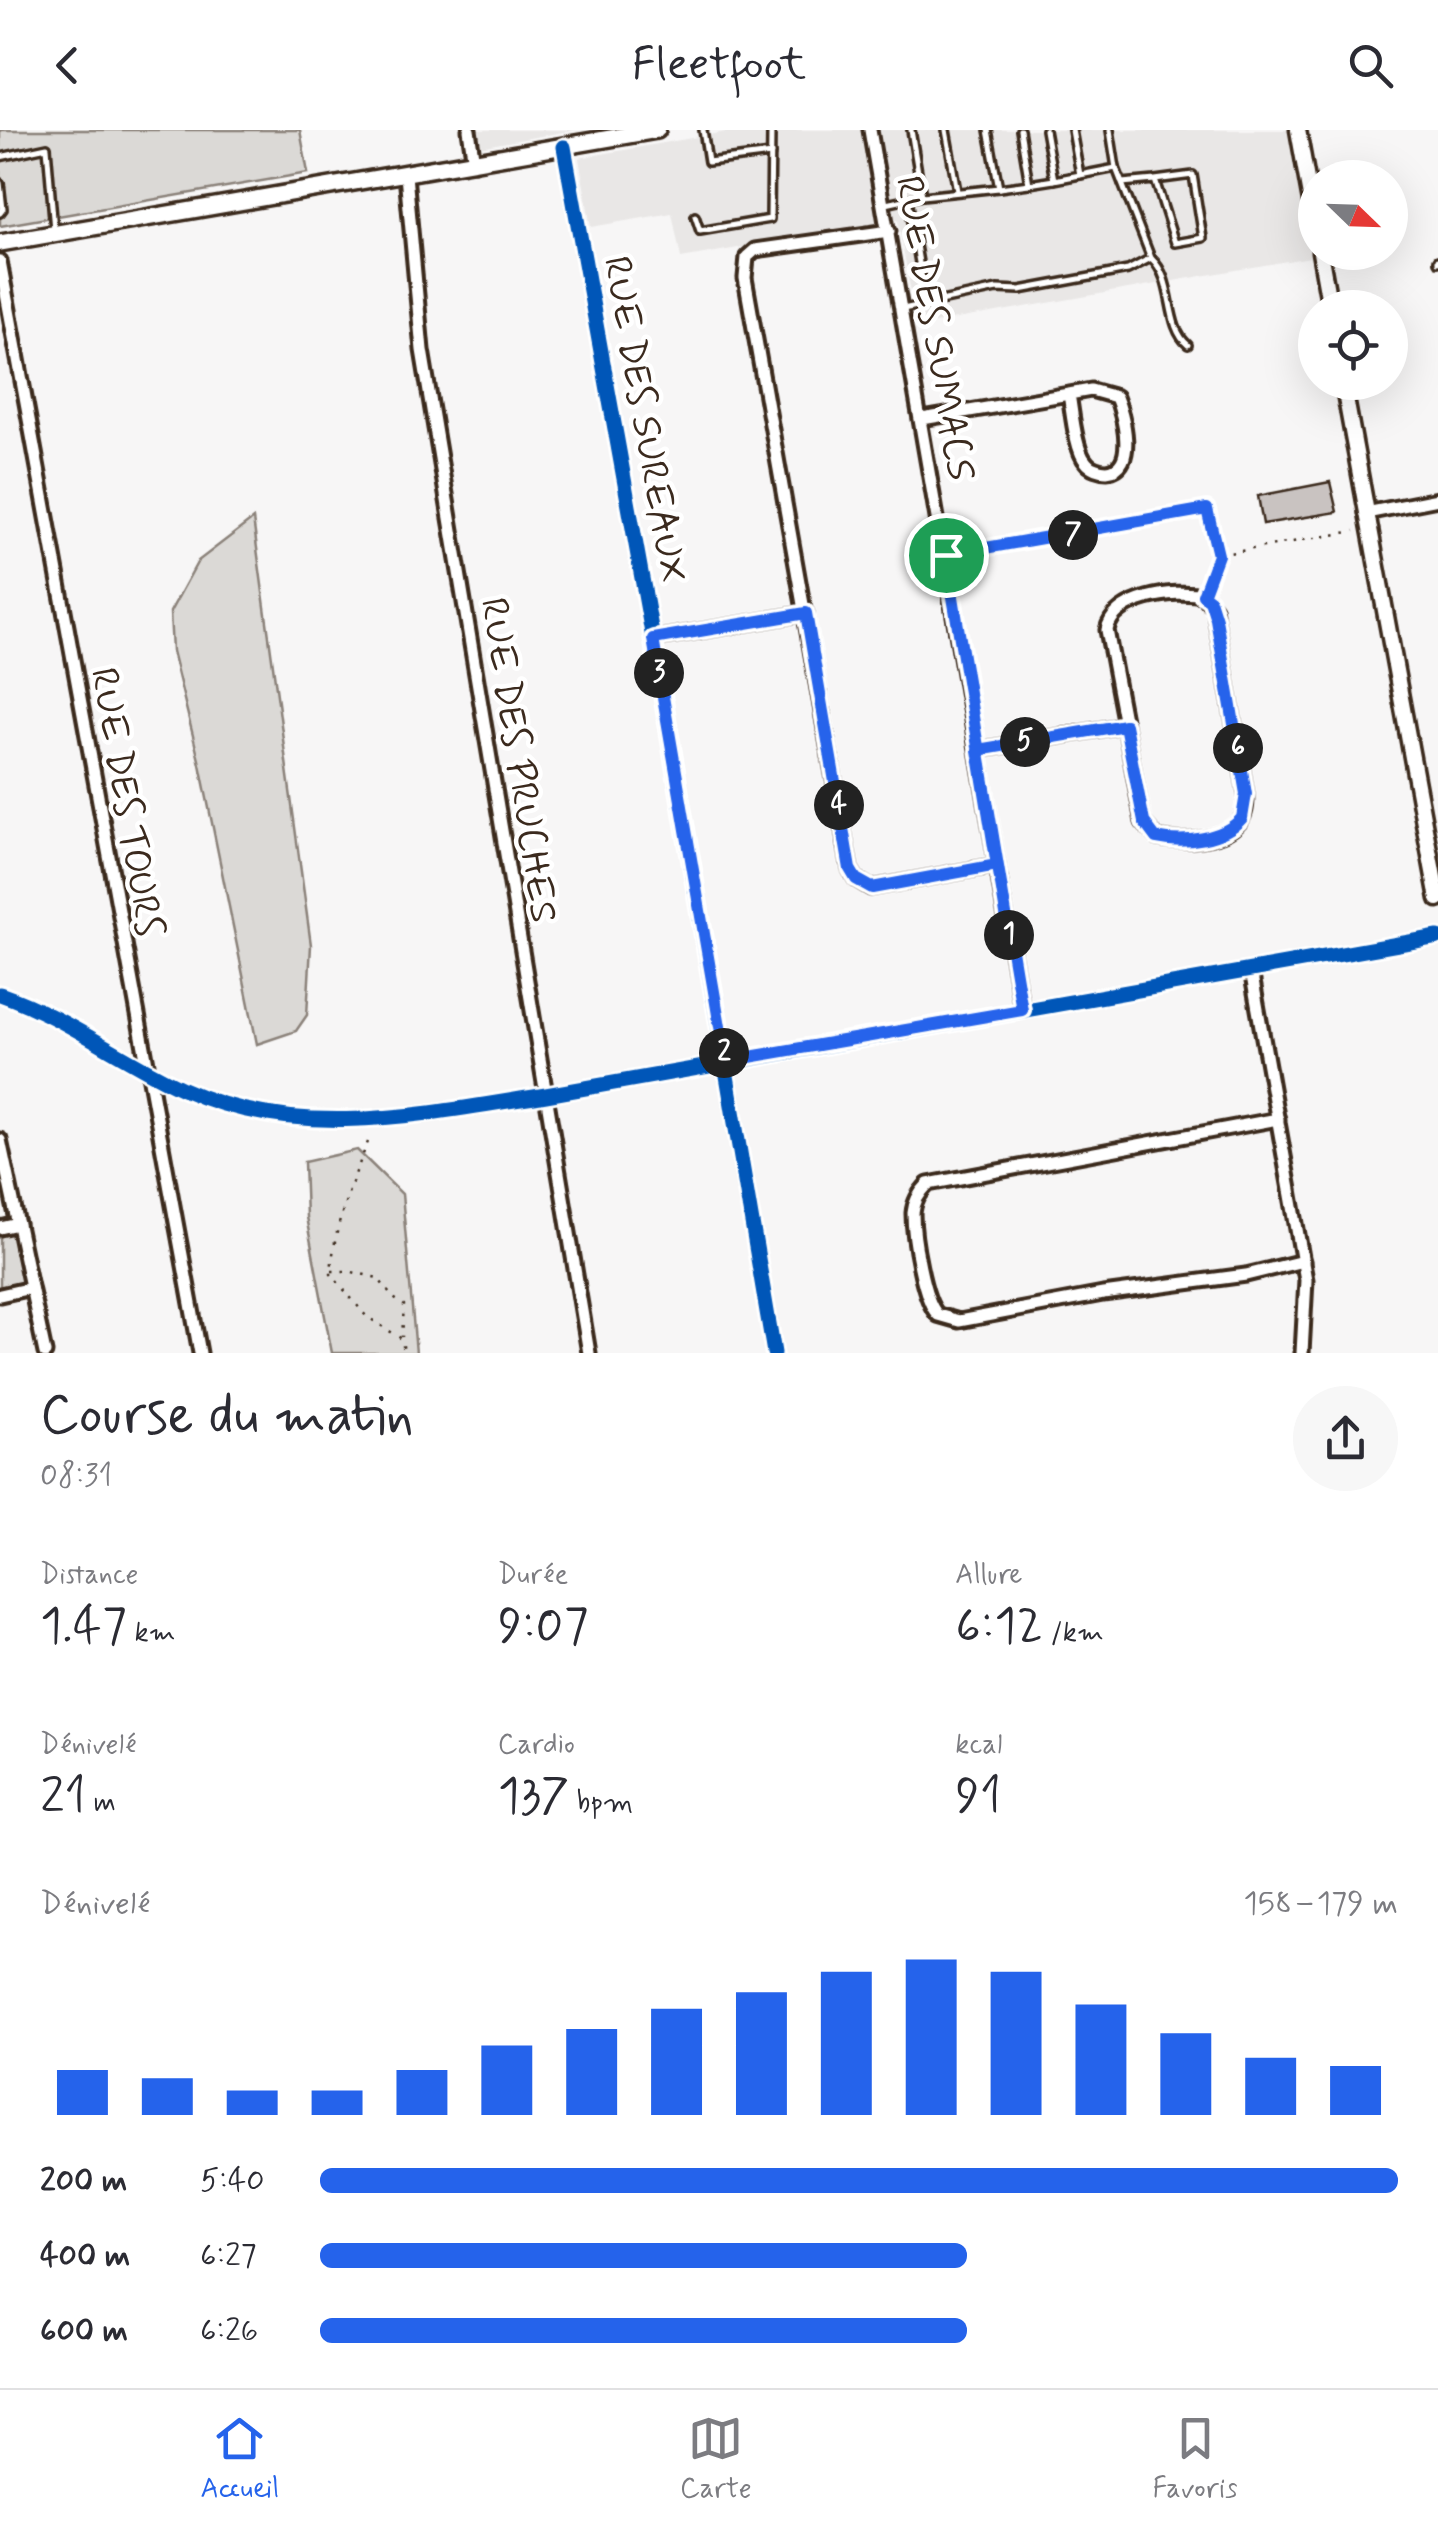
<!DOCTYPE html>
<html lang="fr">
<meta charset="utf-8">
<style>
body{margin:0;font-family:Mynerve,sans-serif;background:#f7f7f7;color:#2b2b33;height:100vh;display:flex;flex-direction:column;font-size:38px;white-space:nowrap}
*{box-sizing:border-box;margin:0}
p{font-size:32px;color:#7c7c81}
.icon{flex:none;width:55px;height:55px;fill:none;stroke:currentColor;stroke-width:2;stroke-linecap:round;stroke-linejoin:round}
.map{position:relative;height:1223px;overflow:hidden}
.panel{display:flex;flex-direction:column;background:#fff;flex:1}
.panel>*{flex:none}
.needle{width:65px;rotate:113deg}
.controls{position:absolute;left:1298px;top:30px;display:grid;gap:20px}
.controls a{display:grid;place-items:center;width:110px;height:110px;border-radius:50%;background:#fff;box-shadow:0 10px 40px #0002;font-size:50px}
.pin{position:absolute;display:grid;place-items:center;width:85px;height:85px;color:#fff;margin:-42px;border:5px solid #fff;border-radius:50%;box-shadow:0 2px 10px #0007}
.km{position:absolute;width:50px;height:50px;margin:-25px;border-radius:50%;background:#222;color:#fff;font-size:28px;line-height:50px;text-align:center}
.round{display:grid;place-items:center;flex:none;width:105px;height:105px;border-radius:52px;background:#f7f7f7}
.overview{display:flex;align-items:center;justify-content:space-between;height:170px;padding:0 40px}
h1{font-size:55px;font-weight:600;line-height:75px}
.figures{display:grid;grid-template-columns:repeat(3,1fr);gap:15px;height:170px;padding:10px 40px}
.figures div{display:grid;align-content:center}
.figures b{font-size:50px;font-weight:600}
.figures small{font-size:28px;font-weight:400}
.figures p{font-size:28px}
.chart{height:280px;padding:20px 40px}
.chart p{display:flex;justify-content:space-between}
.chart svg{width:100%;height:180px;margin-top:10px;stroke:#2563eb;stroke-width:6}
ul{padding:0 40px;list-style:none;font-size:32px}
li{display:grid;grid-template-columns:160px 120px 1fr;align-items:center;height:75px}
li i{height:25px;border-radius:12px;background:#2563eb}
header{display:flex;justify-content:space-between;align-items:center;height:130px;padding:0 40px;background:#fff;font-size:45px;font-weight:600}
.tabs{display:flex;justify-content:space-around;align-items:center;height:140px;border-top:2px solid #e1e1e2;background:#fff;font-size:28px;color:#7c7c81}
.tabs a{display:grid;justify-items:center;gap:5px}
.tabs .selected{color:#2563eb}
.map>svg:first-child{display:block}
</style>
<header><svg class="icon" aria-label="back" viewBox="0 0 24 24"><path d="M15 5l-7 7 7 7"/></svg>Fleetfoot<svg class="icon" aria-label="search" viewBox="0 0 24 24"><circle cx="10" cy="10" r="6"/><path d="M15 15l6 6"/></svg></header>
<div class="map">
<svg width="1438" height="1223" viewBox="0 0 1438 1223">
<rect width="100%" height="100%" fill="#f7f6f6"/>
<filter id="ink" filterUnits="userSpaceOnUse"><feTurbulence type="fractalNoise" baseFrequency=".01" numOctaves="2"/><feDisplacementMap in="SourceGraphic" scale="20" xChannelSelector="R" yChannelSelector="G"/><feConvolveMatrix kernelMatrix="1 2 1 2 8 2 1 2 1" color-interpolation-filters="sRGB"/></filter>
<g filter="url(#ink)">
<!-- built -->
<g fill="#e9e7e6">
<polygon points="476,0 574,0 479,17"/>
<polygon points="737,0 1288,0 1310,127 917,196 898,90 681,128 672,83 591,97 579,28"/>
</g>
<!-- green -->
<g fill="#dbd9d6" stroke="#8b827a" stroke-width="2.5">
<polygon points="0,0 300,0 308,43 0,96"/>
<polygon points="253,389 311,815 307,885 296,901 257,914 200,634 172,521 170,482 198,431"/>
<polygon points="357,1020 402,1064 416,1223 332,1223 306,1087 304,1032"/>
<polygon points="18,1094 31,1158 0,1165 0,1098"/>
</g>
<!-- building -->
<polygon fill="#c9c3c1" stroke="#3b2a1e" stroke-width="2.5" points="1330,352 1337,382 1263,394 1258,366"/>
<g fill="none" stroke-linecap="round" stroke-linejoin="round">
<!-- service casing -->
<g stroke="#3b2a1e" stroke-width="12">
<g id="service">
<polyline points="703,0 708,32 771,24"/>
<polyline points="911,0 922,66 999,58 988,0"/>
<polyline points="946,0 957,61"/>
<polyline points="1020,0 1029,54 1054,50 1045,0"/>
<polyline points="0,27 47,17 54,100"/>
<polyline points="1080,45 1116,38 1110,0"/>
<polyline points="1054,50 1080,45 1072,0"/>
<polyline points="0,53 3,79 0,83"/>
<polyline points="1122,53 1155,50 1175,113 1203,108 1193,45 1155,50"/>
<polyline points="999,58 1029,54"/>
<polyline points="908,69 922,150"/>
<polyline points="886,74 922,66"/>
<polyline points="695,86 700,101 770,89 771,0"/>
<path d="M1151,128C1176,151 1164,195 1188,215"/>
<polyline points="1438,130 1438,132"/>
<polyline points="903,179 997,159 1020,160 1128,140 1151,128 1116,38"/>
</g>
</g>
<!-- minor casing -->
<g stroke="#3b2a1e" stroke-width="19">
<g id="minor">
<polyline points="469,0 474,33"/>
<polyline points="870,0 1022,880"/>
<polyline points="564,17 653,509 774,1223"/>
<polyline points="406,45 422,220 589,1223"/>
<polyline points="889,101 755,120 747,127 745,148 850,739 856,749 871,758 997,735"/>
<polyline points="0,131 200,1223"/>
<path d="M922,289L1069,264C1072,280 1075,320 1086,332C1090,338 1100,341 1107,341C1138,339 1123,284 1116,267L1091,260L1069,264"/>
<polyline points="1366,383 1438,369"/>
<polyline points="653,509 806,483"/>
<path d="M978,620L1125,595L1143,692L1157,708C1179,713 1228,712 1242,688C1246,681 1246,672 1246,664L1214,478L1203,465C1174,459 1114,467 1107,500L1125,595"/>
<polyline points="1251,840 1306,1150 1302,1223"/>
<path d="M0,864C66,887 121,930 183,959C298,1012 426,984 546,965L1438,807"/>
<path d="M1278,989L928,1054C920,1062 914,1071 913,1083C913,1105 923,1171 938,1185L959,1191L1103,1164L1246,1145L1303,1131"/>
<polyline points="0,1010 45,1223"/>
<polyline points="0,1098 18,1094"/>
<polyline points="0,1165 31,1158"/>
</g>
</g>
<!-- tertiary casing -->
<g stroke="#3b2a1e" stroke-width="21">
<g id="tertiary">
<polyline points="1298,0 1315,94"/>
<polyline points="1320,122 1330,178"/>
<polyline points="1343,252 1438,769"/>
</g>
</g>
<!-- secondary casing -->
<g stroke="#3b2a1e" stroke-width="22">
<polyline id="secondary" points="0,113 657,0"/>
</g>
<!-- path -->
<g stroke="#3b2a1e" stroke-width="2.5" stroke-dasharray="2.5 8" stroke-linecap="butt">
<polyline points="956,423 1100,400 1207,379 1218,425 1355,401"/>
<polyline points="1208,452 1217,426"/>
<path d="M368,1012C350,1056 334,1096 331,1144L366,1186L402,1209L404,1223"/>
<polyline points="332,1141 348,1141 378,1148 392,1167 404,1175 402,1207"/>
</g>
<!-- service -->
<use href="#service" stroke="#fff" stroke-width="5"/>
<!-- minor -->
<use href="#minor" stroke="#fff" stroke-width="11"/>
<!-- tertiary -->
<use href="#tertiary" stroke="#fff" stroke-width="14"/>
<!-- secondary -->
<use href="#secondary" stroke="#fff" stroke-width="15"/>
<!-- cycleway casing -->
<g stroke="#fff" stroke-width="21">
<g id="cycleway">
<polyline points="564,17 653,509 774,1223"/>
<path d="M0,864C66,887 121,930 183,959C298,1012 426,984 546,965L1438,807"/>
</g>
</g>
<!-- cycleway -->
<use href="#cycleway" stroke="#0057b8" stroke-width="15"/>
</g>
</g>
<g fill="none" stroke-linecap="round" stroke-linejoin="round" filter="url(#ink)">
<!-- route casing -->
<g stroke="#fff" stroke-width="20">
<path id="route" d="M946,425L1022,880L726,931L653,509L806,483L850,739L856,749L872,758L997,735L978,620L1125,595L1144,692L1156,708C1183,714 1223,710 1242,688L1246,664L1216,489L1210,470L1203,465L1218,425L1207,379L946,425"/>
</g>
<!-- route -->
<use href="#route" stroke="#2563eb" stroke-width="12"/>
</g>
<g text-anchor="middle" stroke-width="9" stroke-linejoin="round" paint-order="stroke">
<!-- street labels -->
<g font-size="38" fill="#3b2a1e" stroke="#fff">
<text transform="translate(936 198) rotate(80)" y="13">RUE DES SUMACS</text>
<text transform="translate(646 289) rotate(80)" y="13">RUE DES SUREAUX</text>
<text transform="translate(520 630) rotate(81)" y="13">RUE DES PRUCHES</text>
<text transform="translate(128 672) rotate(80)" y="13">RUE DES TOURS</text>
</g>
</g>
</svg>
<div class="controls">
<a><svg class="needle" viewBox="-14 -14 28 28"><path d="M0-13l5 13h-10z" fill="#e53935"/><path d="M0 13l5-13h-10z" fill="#7c7c81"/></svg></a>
<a><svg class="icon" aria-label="locate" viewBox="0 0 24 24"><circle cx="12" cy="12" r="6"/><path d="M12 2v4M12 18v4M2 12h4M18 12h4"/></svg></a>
</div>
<div class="pin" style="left:946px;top:425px;background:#1e9e55"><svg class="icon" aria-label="arrive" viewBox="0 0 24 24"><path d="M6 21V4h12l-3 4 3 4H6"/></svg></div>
<b class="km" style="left:1009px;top:805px">1</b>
<b class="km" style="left:724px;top:923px">2</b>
<b class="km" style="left:659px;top:543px">3</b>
<b class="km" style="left:839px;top:675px">4</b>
<b class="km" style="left:1025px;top:612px">5</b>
<b class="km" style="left:1238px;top:618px">6</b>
<b class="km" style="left:1073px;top:405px">7</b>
</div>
<section class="panel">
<div class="overview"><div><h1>Course du matin</h1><p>08:31</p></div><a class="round"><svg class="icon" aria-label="share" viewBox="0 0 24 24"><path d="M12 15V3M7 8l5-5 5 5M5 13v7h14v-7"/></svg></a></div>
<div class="figures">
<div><p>Distance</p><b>1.47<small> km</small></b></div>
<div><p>Durée</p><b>9:07</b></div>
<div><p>Allure</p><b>6:12<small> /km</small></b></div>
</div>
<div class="figures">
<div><p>Dénivelé</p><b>21<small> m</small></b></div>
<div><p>Cardio</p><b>137<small> bpm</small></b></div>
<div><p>kcal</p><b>91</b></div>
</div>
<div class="chart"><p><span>Dénivelé</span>158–179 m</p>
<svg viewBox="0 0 160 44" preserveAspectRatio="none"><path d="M5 44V33M15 44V35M25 44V38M35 44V38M45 44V33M55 44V27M65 44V23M75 44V18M85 44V14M95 44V9M105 44V6M115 44V9M125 44V17M135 44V24M145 44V30M155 44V32"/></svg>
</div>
<ul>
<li><b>200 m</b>5:40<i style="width:100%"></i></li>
<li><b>400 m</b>6:27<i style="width:60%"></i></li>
<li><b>600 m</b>6:26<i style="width:60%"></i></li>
</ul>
</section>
<nav class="tabs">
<a class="selected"><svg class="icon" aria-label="home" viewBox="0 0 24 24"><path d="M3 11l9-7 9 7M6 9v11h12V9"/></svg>Accueil</a>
<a><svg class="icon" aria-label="map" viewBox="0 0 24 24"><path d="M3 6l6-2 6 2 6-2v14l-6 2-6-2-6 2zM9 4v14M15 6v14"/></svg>Carte</a>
<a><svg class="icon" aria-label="saved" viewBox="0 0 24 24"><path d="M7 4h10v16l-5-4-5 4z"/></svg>Favoris</a>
</nav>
